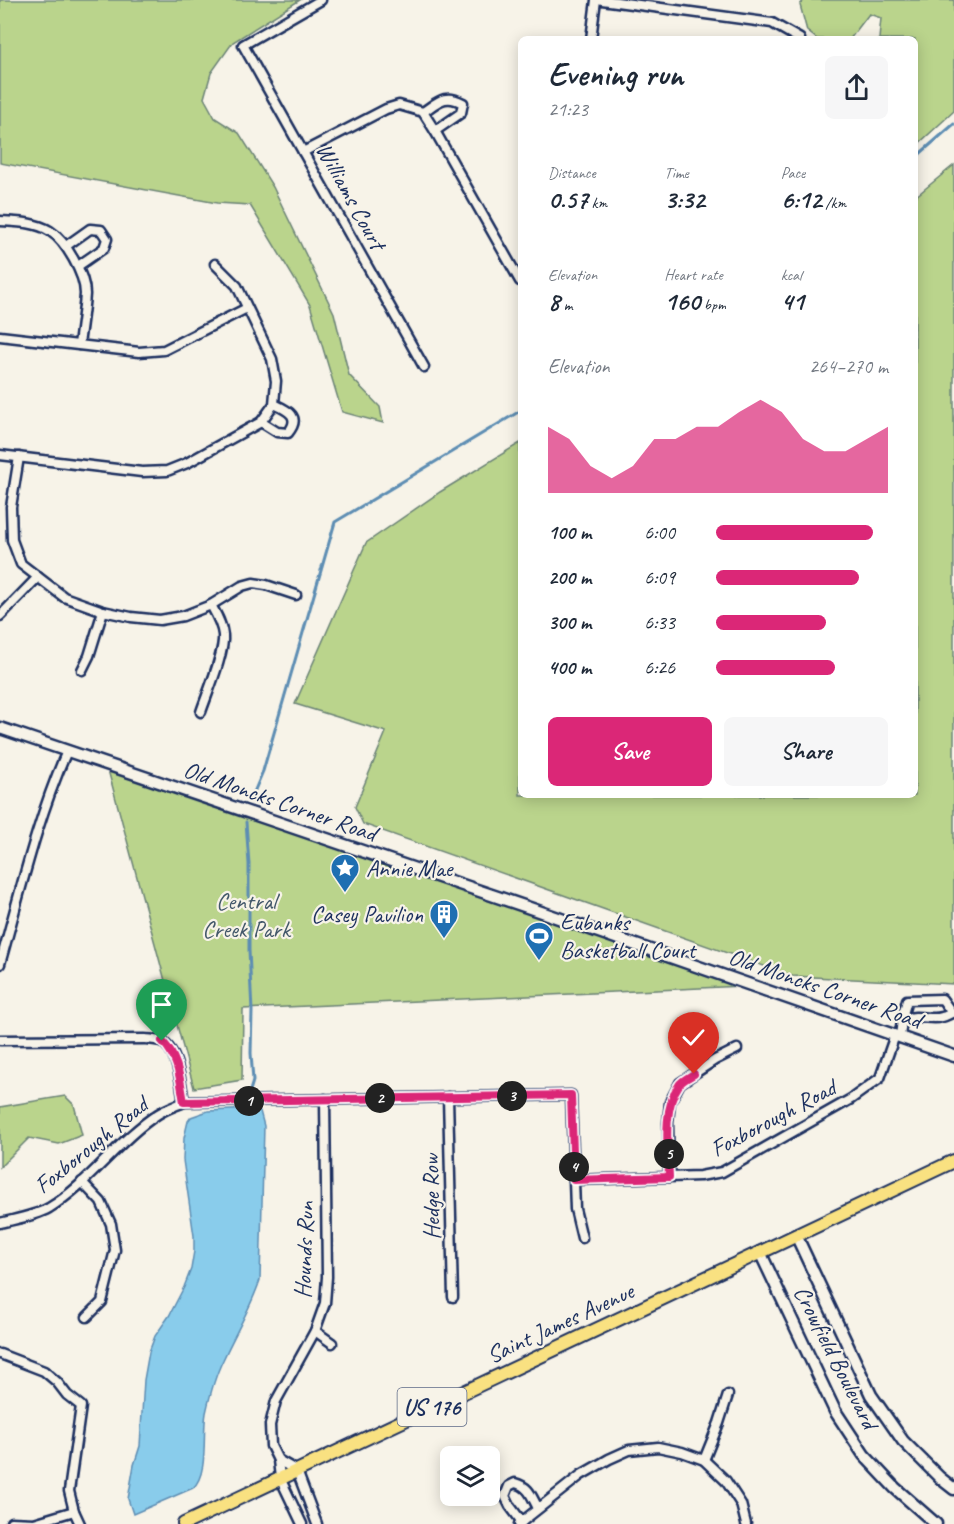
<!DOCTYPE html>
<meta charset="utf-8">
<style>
body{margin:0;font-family:Caveat,sans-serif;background:#f6f6f7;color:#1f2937;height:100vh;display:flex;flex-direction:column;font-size:22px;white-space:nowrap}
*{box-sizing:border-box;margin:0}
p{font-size:20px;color:#747a83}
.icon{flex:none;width:33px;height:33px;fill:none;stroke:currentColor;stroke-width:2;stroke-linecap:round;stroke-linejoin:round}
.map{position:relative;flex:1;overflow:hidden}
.sheet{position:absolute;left:518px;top:36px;width:400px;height:762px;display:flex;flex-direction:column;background:#fff;border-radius:9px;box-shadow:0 3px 15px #0003}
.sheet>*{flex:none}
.controls{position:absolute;left:440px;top:1446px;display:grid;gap:12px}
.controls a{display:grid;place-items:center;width:60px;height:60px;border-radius:9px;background:#fff;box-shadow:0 3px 15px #0003;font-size:30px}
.pin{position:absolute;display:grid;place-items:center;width:51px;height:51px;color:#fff;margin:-62px -26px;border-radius:50% 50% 50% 0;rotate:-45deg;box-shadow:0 0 6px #0007}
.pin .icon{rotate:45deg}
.km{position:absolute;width:30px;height:30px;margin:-15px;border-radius:50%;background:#222;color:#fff;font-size:16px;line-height:30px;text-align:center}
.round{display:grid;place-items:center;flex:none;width:63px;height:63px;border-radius:9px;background:#f6f6f7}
.head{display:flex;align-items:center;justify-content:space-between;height:102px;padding:0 30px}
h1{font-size:33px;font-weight:700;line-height:45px}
.metrics{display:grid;grid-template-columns:repeat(3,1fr);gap:9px;height:102px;padding:6px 30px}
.metrics div{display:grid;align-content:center}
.metrics b{font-size:26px;font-weight:700}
.metrics small{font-size:16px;font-weight:400}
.metrics p{font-size:16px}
.chart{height:168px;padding:12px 30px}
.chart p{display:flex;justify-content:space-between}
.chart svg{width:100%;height:108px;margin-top:6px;fill:#db2777;opacity:.7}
.action{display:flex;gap:12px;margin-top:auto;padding:12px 30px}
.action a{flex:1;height:69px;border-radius:9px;background:#db2777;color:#fff;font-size:24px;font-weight:700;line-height:69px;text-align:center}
.action a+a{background:#f6f6f7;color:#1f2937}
ul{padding:0 30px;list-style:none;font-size:20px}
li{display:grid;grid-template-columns:96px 72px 1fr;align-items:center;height:45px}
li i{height:15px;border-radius:8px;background:#db2777}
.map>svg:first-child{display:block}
</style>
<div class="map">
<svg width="954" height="1524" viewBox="0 0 954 1524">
<rect width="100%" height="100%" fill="#f7f3e8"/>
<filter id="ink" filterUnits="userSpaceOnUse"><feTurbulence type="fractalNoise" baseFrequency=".0167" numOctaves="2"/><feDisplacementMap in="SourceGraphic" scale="12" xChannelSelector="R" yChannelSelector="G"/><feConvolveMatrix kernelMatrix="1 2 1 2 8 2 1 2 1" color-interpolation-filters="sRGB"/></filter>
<g filter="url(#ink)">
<!-- green -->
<g fill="#bad48c" stroke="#6a8275" stroke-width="1.5">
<polygon points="0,0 300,0 233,42 211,73 204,98 215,118 239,133 273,187 334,313 349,375 380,407 383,423 342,412 310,305 250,205 217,203 0,163"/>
<polygon points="804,0 954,0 954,111 916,146 915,144 915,39 879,39 881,18 869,14 850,39 817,39 807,31 800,5"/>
<polygon points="954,165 954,984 792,976 363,824 355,807 386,732 295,704 366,543 440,492 520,443 520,795 915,795 915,197"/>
<polygon points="108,770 743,986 243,1009 242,1080 194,1088"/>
<polygon points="65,1096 74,1105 82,1135 59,1144 29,1138 0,1167 0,1107"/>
</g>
<!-- water -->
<path fill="#89cceb" stroke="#5d8db3" stroke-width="1.5" d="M254,1109L260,1111L264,1126L260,1280C251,1308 235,1333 223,1360C215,1376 210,1395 206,1413C202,1435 209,1473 193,1488L133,1514L128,1499L134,1465L140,1446L144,1380L149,1352L155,1336L169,1316L184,1287L191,1269L194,1251V1236L183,1160L184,1138L188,1121L191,1117L208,1111Z"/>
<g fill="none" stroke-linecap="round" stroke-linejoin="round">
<!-- stream -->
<g stroke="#5d8db3" stroke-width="3">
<polyline points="915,158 954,124"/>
<polyline points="252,797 263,771 335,522 520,411"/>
<polyline points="246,822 249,864 249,950 252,1011 251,1053 253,1081 249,1094"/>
</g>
<!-- minor casing -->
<g stroke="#1b2f5e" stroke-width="13">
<g id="minor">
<polyline points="321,0 243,45 424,367"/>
<polyline points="602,0 772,23 800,39"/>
<polyline points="591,39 596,0"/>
<path d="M423,112C438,102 445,93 463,103L461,113L435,131"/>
<polyline points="303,152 386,109 399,105 423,112 435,131 520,281"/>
<path d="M0,221C17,222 35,222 50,231C66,241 85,275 85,294C84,311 81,328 79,345"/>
<polyline points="66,246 90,229 101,230 107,239 104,248 78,266"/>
<path d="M215,264L237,286L272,359L276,381L274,404L261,422L277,432L288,433C302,416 287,410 274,404"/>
<polyline points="0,336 139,352 164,350 247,308"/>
<polyline points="0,455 142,472 167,471 187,463 261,422"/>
<polyline points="19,457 11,507 12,540 21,564 64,597 103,611 131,617 160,620 183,616 211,605 242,586 253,583 266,585 296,595"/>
<polyline points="0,616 38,577"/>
<polyline points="82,670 89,656 103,611"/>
<path d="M201,712C207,694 225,652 223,635C222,624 216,614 211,605"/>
<path d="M0,964C20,893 37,819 67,751"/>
<path d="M900,1037C901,1024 903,1012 907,1000L942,999L952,1013C949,1014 946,1016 942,1017C930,1021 919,1013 902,1020"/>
<path d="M0,1040L145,1039C150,1039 155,1040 160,1041C178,1047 181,1085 184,1102"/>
<polyline points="448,1097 453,1297"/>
<polyline points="669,1177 668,1123 670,1102 680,1083 715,1060 737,1049"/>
<polyline points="574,1180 700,1176 722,1172 851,1099 880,1078 895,1035"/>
<polyline points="82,1182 101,1202 111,1224 115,1250 102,1302 87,1317"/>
<path d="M0,1223C16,1219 35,1216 49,1208C90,1183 118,1140 158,1114C166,1109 175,1106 184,1102L571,1095L575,1209L582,1238"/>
<polyline points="315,1331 332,1343"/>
<polyline points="0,1354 44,1371 57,1382 67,1395 81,1406 69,1491 74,1511 80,1524"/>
<polyline points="278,1460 297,1471 317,1524"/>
<polyline points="704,1460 719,1423 728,1395"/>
<polyline points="11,1522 34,1523 74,1511"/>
<path d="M522,1522L510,1506L505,1496L509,1486L515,1483C530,1487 531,1496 538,1508"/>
<polyline points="302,1524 280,1478 278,1460 271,1446 270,1425 276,1401 315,1331 325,1303 327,1277 325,1099"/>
<polyline points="519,1524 581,1475 609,1459 629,1450 658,1447 682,1452 704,1460 726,1481 741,1504 746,1524"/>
</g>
</g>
<!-- tertiary casing -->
<g stroke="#1b2f5e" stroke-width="15">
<polyline id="tertiary" points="0,728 524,906 954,1056"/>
</g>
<!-- secondary casing -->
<g stroke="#1b2f5e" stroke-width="15">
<g id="secondary">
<polyline points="796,1235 871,1395 903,1441 940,1478 954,1489"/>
<polyline points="760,1252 835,1411 864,1455 895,1488 936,1524"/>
</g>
</g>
<!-- primary casing -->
<g stroke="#1b2f5e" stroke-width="16">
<polyline id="primary" points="184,1524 954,1161"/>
</g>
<!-- minor -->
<use href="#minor" stroke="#f7f3e8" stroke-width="8"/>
<!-- tertiary -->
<use href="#tertiary" stroke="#f7f3e8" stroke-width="10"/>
<!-- secondary -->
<use href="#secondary" stroke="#f7f3e8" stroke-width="10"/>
<!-- primary -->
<use href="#primary" stroke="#f9e181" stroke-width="12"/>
</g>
</g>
<g fill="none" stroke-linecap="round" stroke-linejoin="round" filter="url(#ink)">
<!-- route casing -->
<g stroke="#fff" stroke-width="12">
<path id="route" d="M162,1041C179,1058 180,1080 184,1102L571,1095L574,1180L669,1177C668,1149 662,1109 679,1085C682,1080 689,1077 694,1074"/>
</g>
<!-- route -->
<use href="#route" stroke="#db2777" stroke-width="8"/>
</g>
<!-- icons -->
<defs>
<g id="sight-pin" transform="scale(1.5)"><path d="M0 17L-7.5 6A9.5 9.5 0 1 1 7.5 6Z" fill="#1f6fb2" stroke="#f7f3e8"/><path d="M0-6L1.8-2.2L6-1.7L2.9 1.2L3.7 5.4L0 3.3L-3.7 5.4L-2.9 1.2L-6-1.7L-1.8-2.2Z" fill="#fff"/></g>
<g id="building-pin" transform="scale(1.5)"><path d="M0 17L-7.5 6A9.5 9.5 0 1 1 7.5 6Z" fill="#1f6fb2" stroke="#f7f3e8"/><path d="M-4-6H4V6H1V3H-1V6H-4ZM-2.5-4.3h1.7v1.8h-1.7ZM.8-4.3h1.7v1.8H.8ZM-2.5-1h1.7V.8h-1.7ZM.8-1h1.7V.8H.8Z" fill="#fff"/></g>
<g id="stadium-pin" transform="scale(1.5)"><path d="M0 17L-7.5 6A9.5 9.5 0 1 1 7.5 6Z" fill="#1f6fb2" stroke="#f7f3e8"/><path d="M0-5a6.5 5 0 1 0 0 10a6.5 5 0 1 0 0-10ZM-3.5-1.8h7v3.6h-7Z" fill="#fff"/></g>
</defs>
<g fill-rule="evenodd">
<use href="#sight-pin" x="345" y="868"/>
<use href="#building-pin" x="444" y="914"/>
<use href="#stadium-pin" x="539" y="936"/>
</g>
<g text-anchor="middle" stroke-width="4.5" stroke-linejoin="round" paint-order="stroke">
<!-- shield labels -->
<rect fill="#f7f3e8" stroke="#5d6a87" stroke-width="1.5" x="397.5" y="1388" width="69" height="38" rx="4.5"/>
<g font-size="22" font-weight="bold" fill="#1b2f5e">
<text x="432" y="1415">US 176</text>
</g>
<!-- street labels -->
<g font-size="24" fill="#1b2f5e" stroke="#f7f3e8">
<text transform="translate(351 196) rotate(61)" y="8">Williams Court</text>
<text transform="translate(280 801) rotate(19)" y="8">Old Moncks Corner Road</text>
<text transform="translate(825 988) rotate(19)" y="8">Old Moncks Corner Road</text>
<text transform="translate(773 1118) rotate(-28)" y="8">Foxborough Road</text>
<text transform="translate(91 1145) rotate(-39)" y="8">Foxborough Road</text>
<text transform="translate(431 1197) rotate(-91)" y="8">Hedge Row</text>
<text transform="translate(304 1250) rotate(-88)" y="8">Hounds Run</text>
<text transform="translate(560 1323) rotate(-25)" y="8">Saint James Avenue</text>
<text transform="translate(836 1357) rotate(63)" y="8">Crowfield Boulevard</text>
</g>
<!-- poi labels -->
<g font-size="24" fill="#1b2f5e" stroke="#f7f3e8" text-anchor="start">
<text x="366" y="876">Annie Mae</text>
<text x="423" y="922" text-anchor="end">Casey Pavilion</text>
<text x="560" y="930">Eubanks<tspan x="560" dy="28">Basketball Court</tspan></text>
</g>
<!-- park labels -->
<g font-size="24" fill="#43586a" stroke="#f7f3e8">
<text x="246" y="909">Central<tspan x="246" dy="28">Creek Park</tspan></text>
</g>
</g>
</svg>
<div class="controls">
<a><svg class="icon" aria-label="layers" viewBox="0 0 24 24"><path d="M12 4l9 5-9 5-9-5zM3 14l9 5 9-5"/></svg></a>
</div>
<div class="pin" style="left:162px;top:1041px;background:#1e9e55"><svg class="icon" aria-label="arrive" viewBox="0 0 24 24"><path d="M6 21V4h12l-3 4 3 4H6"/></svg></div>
<div class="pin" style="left:694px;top:1074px;background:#d93025"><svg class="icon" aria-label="check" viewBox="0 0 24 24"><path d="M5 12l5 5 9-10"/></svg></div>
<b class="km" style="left:249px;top:1101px">1</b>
<b class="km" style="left:380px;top:1098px">2</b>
<b class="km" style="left:512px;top:1096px">3</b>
<b class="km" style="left:574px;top:1167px">4</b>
<b class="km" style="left:669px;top:1154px">5</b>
<section class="sheet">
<div class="head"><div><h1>Evening run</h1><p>21:23</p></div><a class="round"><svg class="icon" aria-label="share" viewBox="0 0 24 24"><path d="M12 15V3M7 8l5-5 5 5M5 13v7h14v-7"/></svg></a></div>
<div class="metrics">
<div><p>Distance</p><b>0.57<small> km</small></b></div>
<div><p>Time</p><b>3:32</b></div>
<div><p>Pace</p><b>6:12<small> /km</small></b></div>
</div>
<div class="metrics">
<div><p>Elevation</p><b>8<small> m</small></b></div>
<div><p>Heart rate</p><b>160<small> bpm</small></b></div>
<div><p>kcal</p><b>41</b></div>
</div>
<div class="chart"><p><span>Elevation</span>264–270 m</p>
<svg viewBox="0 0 160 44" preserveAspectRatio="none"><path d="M0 44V17L10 22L20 33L30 38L40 33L50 22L60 22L70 17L80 17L90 11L100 6L110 11L120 22L130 27L140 27L150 22L160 17V44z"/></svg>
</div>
<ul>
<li><b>100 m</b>6:00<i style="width:91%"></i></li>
<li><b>200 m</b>6:09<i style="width:83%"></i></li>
<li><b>300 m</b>6:33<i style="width:64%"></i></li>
<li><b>400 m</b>6:26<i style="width:69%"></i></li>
</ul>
<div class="action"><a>Save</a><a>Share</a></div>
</section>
</div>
